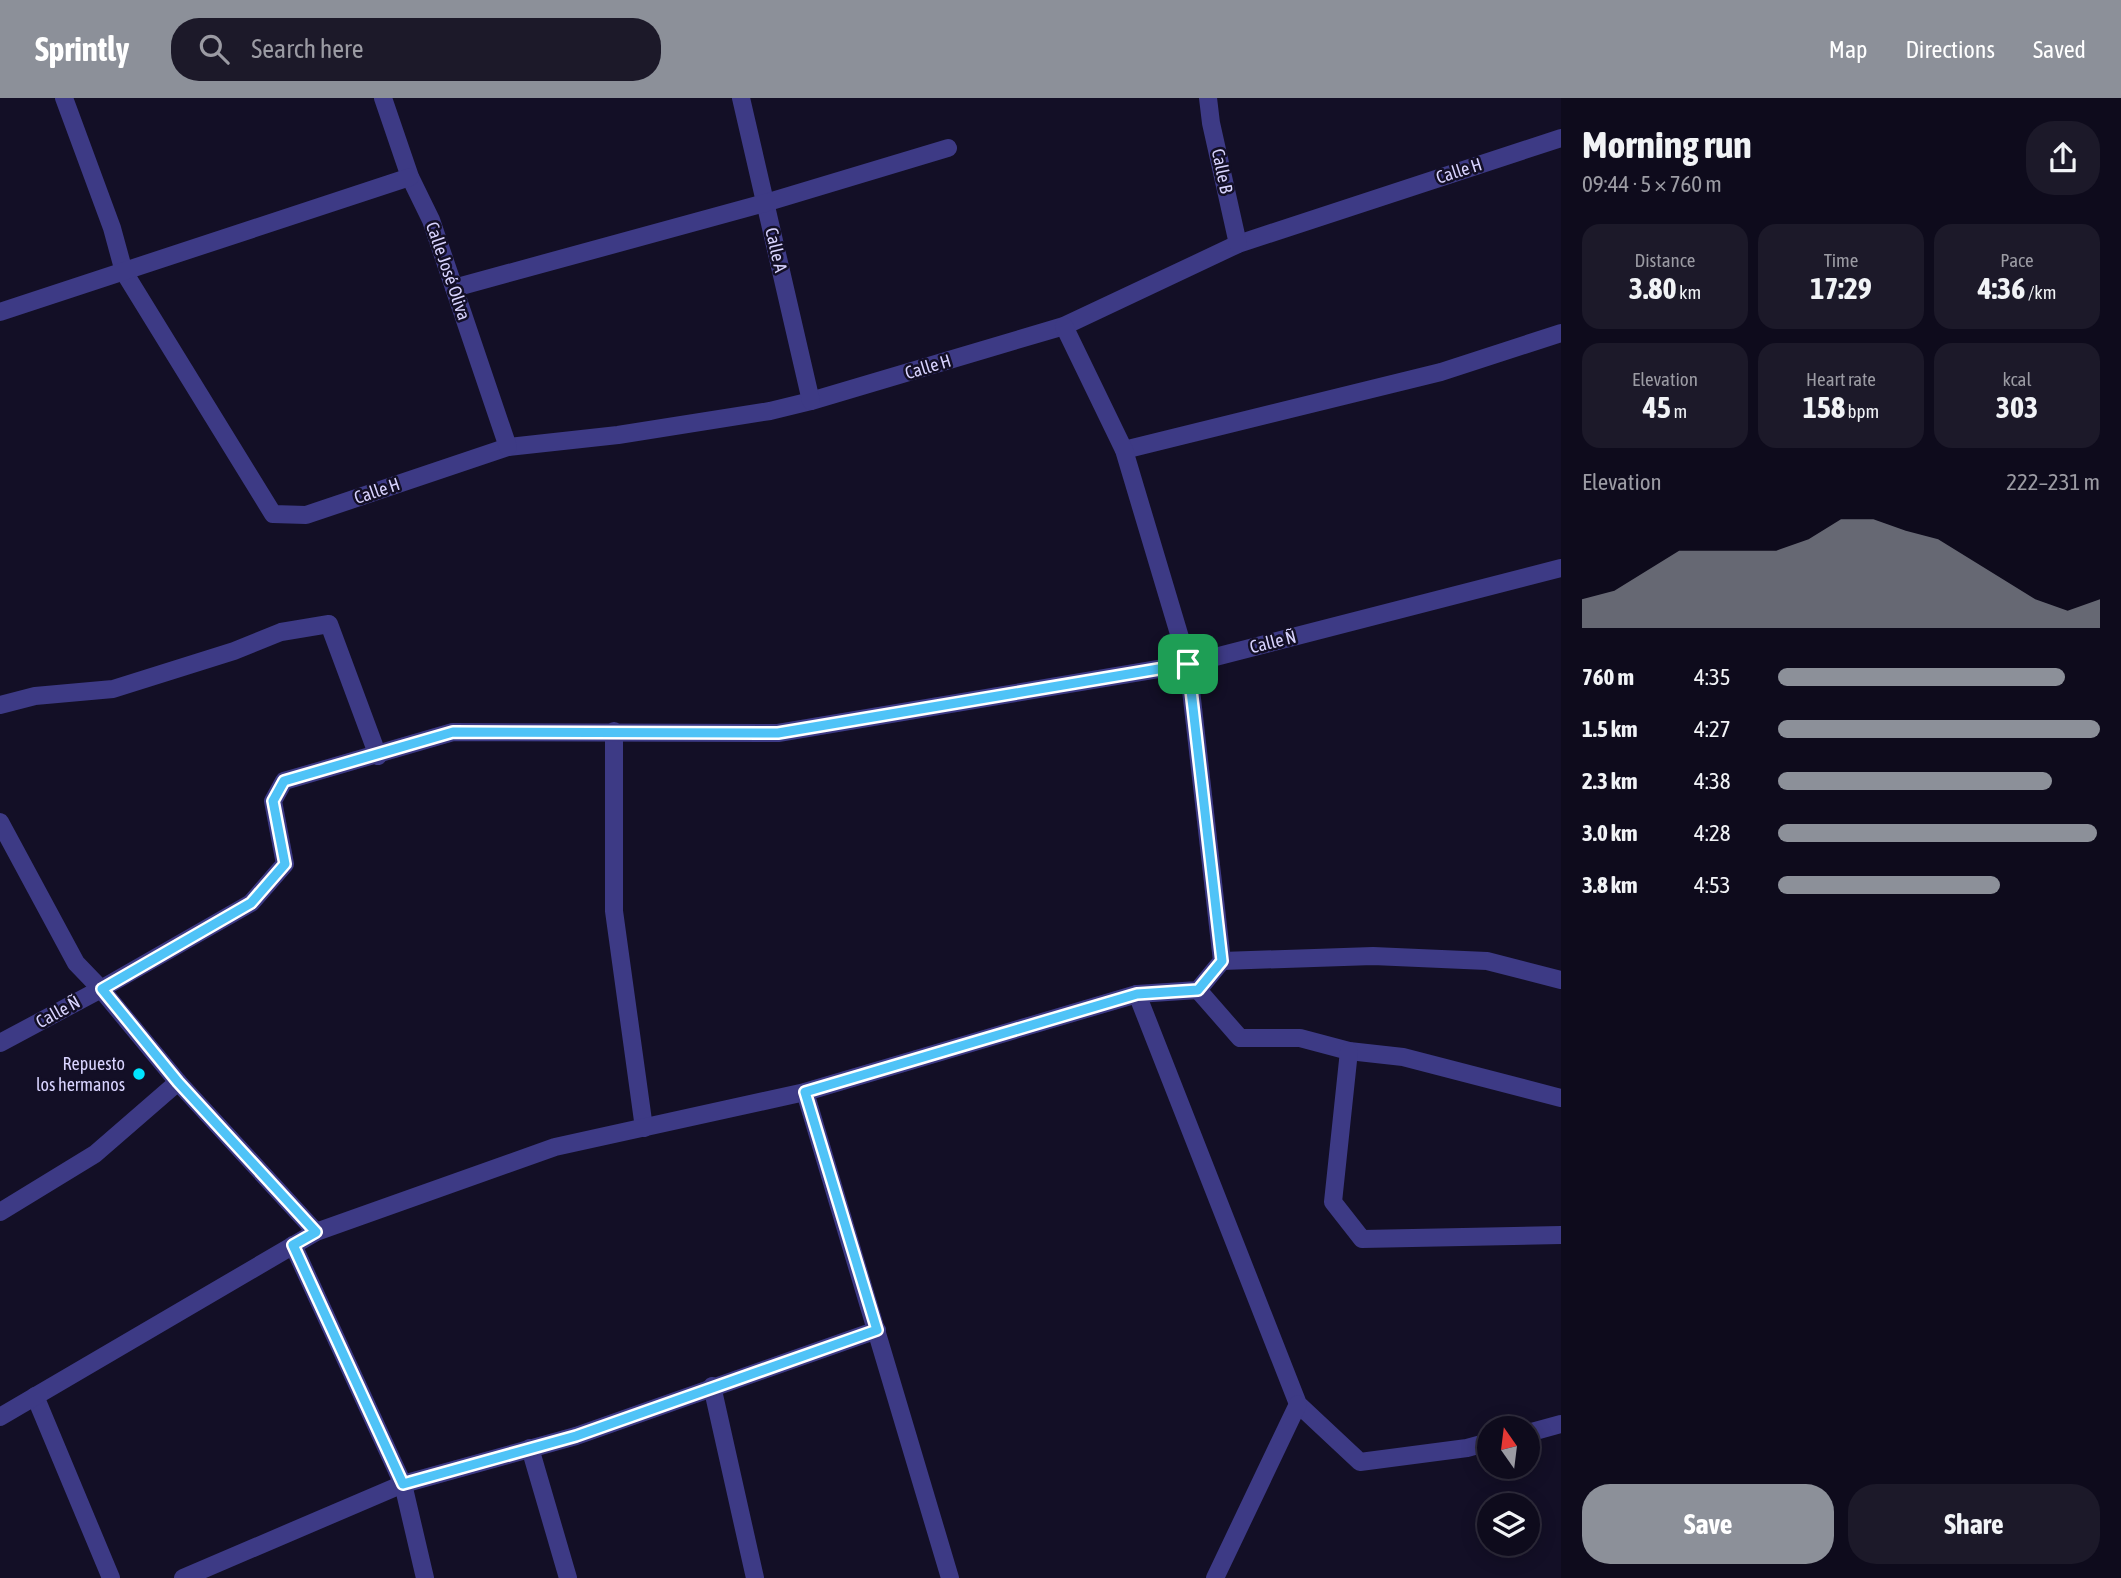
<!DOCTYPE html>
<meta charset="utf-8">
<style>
body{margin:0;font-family:"Asap Condensed",sans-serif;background:#1c1929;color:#f1f3f6;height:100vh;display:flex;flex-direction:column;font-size:26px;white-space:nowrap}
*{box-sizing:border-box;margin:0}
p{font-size:23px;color:#9b9ba3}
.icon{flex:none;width:38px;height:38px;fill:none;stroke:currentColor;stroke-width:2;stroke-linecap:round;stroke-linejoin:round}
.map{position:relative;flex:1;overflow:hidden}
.side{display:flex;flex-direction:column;background:#0e0b1c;width:560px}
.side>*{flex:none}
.needle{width:46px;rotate:346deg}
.controls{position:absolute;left:1477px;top:1318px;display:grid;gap:14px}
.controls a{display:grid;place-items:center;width:63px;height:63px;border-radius:50%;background:#0e0b1c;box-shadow:0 4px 18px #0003,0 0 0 2px #2e2b3b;font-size:35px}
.pin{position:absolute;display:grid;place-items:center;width:60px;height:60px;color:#fff;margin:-30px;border-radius:14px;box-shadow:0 4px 10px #0006}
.round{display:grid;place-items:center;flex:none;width:74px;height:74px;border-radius:28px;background:#1c1929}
.overview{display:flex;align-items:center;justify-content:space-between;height:119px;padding:0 21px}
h1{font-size:38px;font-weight:700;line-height:52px}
.metrics{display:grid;grid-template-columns:repeat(3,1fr);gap:10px;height:119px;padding:7px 21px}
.metrics div{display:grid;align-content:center;border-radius:18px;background:#1c1929;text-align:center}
.metrics b{font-size:30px;font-weight:700}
.metrics small{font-size:19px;font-weight:400}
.metrics p{font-size:19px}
.chart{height:196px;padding:14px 21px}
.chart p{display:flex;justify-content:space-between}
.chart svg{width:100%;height:126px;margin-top:7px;fill:#8c9099;opacity:.7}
.button{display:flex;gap:14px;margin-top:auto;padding:14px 21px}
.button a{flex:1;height:80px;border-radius:28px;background:#8c9099;color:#fff;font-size:28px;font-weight:700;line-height:80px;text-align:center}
.button a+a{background:#1c1929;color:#f1f3f6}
ul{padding:0 21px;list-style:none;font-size:23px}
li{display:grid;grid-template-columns:112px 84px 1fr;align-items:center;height:52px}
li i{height:18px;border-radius:9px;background:#8c9099}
header{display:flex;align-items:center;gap:42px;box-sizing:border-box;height:98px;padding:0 35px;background:#8c9099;color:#fff}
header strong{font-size:33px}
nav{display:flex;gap:38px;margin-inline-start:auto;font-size:24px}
.search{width:490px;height:63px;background:#1c1929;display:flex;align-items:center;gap:18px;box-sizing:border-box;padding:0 24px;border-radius:28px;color:#9b9ba3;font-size:26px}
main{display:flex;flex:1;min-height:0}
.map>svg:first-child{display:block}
</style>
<header>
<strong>Sprintly</strong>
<div class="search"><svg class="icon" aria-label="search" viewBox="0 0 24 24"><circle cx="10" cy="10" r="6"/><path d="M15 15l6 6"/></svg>Search here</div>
<nav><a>Map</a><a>Directions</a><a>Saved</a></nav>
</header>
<main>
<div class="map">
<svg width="1561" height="1480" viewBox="0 0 1561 1480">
<rect width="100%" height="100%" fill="#130f26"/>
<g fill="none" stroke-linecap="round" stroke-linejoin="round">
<!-- minor -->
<g stroke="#3d3a85" stroke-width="18">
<polyline points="64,0 112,130 124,174 273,416 306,417 508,349 618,337 770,313 811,303 1064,228 1238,146 1561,40"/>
<polyline points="383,0 410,79 431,122 508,349"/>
<polyline points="741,0 811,303"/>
<polyline points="1208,0 1211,25 1238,146"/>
<polyline points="454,190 765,105 948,50"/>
<polyline points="0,214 410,79"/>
<polyline points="1124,352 1441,274 1561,235"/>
<polyline points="0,607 35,598 113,591 234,553 281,534 329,526 378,658"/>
<polyline points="614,633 614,813 644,1030"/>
<polyline points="0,724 76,865 101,891 178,984 316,1134"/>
<polyline points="1222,863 1373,858 1487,863 1561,882"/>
<polyline points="1198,892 1240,940 1300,940 1349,953 1403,959 1561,1000"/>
<polyline points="1137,896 1298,1306 1360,1364 1467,1350 1489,1344"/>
<polyline points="0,945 101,891 251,805 285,766 273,703 284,683 453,634 778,635 1188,566 1561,470"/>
<polyline points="1349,953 1333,1104 1362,1141 1561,1137"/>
<polyline points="805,994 950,1480"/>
<polyline points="0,1114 95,1056 178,984"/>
<polyline points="293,1147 403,1386 425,1480"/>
<polyline points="712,1288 755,1480"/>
<polyline points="35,1298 111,1480"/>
<polyline points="0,1319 316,1134 555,1049 805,994 1137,896 1198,892 1222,863 1188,566 1124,352 1064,228"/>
<polyline points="1528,1335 1561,1326"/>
<polyline points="530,1350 568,1480"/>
<polyline points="183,1480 403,1386 576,1338 877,1232"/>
<polyline points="1215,1480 1298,1306"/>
</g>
</g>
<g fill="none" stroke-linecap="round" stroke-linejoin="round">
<!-- route casing -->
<g stroke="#fff" stroke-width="14">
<polygon id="route" points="1188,566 1222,863 1198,892 1137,896 805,994 877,1232 576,1338 403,1386 293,1147 316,1134 178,984 102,891 251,805 285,766 273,703 284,683 453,634 778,635"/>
</g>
<!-- route -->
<use href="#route" stroke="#4fc3f7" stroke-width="9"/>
</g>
<!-- markers -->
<circle fill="#00e5ff" stroke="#130f26" stroke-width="2.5" cx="139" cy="976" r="7"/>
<g text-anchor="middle" stroke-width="5" stroke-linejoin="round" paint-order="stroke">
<!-- street labels -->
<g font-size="18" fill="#d9d4ff" stroke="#130f26">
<text transform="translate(1222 73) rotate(78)" y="6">Calle B</text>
<text transform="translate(1459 73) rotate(-18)" y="6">Calle H</text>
<text transform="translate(776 152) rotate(77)" y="6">Calle A</text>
<text transform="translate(448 173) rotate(71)" y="6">Calle José Oliva</text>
<text transform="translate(928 269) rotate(-17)" y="6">Calle H</text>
<text transform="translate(377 393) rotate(-19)" y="6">Calle H</text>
<text transform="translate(1273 544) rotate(-14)" y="6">Calle Ñ</text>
<text transform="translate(58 914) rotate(-29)" y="6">Calle Ñ</text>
</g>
<!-- poi labels -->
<g font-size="18" fill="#d9d4ff" stroke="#130f26" text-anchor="end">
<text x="125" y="972">Repuesto<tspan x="125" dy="21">los hermanos</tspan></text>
</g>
</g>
</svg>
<div class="controls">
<a><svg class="needle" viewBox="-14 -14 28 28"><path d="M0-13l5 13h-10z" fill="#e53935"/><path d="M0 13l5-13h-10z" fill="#9b9ba3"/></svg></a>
<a><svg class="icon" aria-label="layers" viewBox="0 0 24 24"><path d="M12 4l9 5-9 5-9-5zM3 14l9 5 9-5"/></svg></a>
</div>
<div class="pin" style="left:1188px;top:566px;background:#1e9e55"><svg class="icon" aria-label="arrive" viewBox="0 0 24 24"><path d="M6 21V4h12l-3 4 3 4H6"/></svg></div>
</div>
<section class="side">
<div class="overview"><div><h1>Morning run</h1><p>09:44 · 5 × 760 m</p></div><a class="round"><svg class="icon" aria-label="share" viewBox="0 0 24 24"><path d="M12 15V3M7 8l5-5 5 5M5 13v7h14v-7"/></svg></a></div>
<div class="metrics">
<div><p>Distance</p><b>3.80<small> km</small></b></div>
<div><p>Time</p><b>17:29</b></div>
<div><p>Pace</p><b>4:36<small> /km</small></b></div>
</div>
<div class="metrics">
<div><p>Elevation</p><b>45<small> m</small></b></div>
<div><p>Heart rate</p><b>158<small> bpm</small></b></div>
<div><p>kcal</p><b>303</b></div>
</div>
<div class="chart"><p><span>Elevation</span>222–231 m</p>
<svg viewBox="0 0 160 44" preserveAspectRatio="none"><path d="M0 44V34L10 31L20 24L30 17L40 17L50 17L60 17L70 13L80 6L90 6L100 10L110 13L120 20L130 27L140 34L150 38L160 34V44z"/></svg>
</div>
<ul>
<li><b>760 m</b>4:35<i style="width:89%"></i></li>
<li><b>1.5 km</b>4:27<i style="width:100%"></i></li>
<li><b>2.3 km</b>4:38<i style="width:85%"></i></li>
<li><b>3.0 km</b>4:28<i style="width:99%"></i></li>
<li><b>3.8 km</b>4:53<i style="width:69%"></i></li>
</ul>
<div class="button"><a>Save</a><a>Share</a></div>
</section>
</main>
